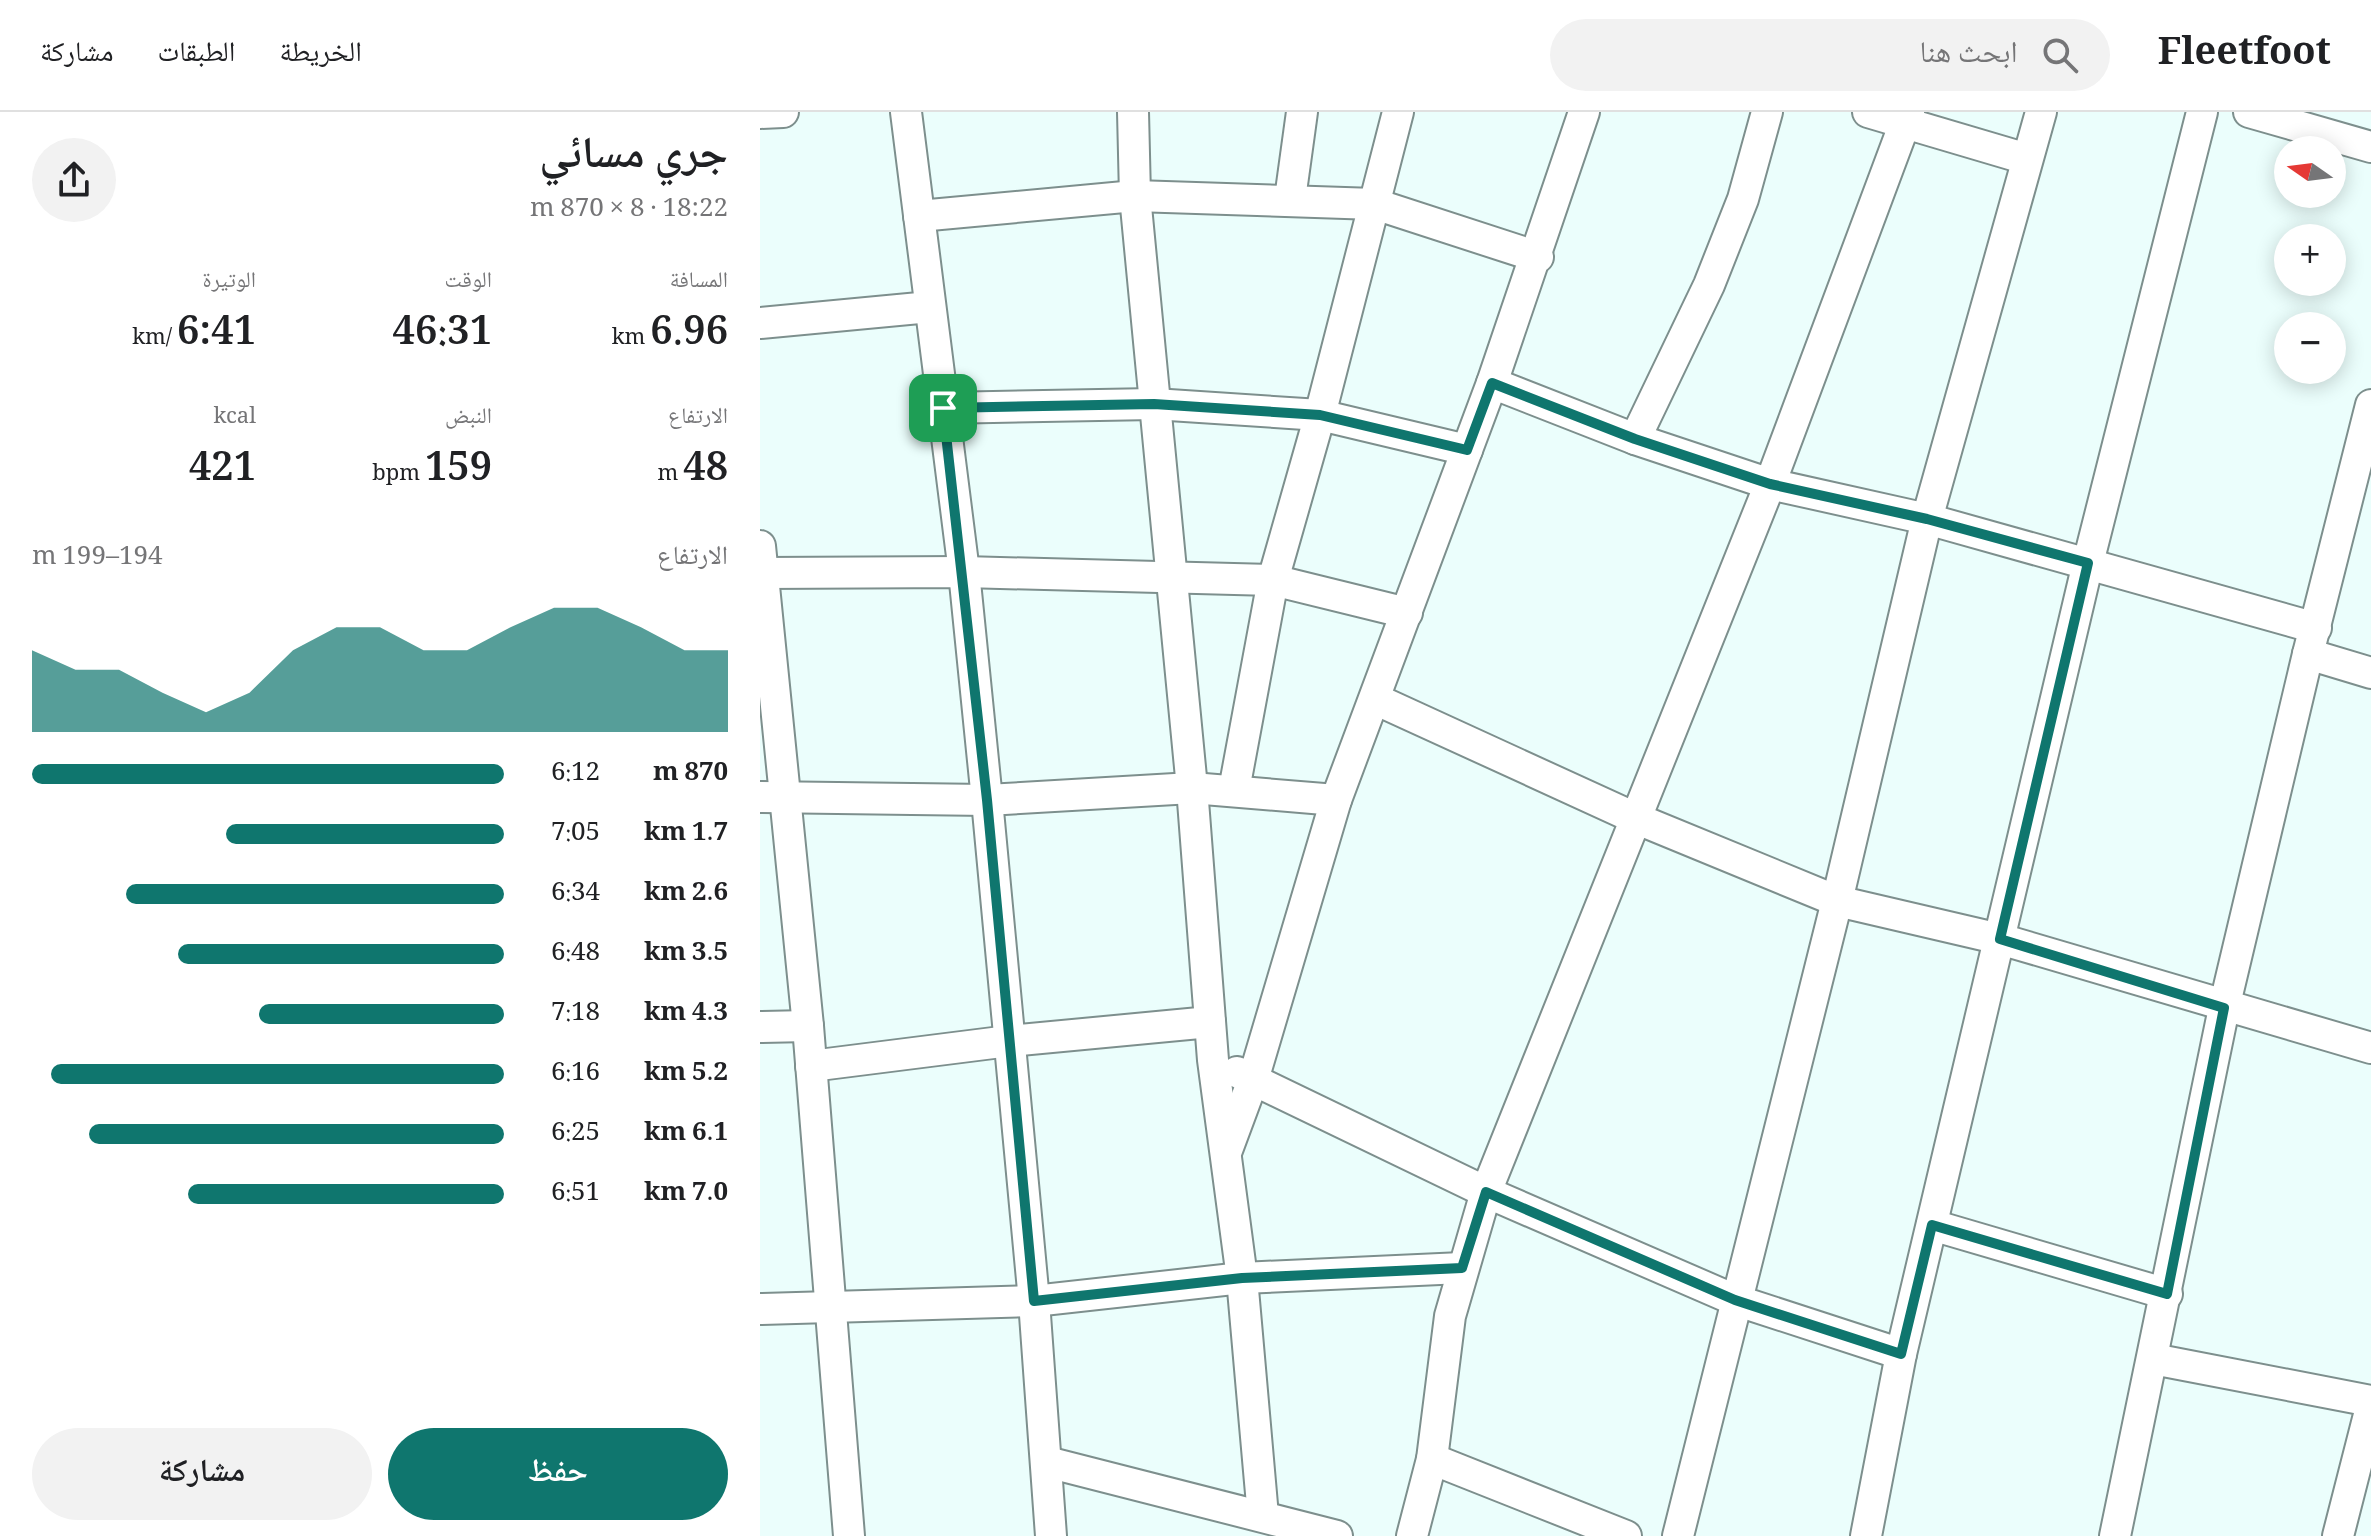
<!DOCTYPE html>
<html lang="ar">
<meta charset="utf-8">
<style>
body{margin:0;font-family:Georgia,"Noto Naskh Arabic",serif;background:#f2f2f2;color:#202124;direction:rtl;height:100vh;display:flex;flex-direction:column;font-size:30px;white-space:nowrap}
*{box-sizing:border-box;margin:0}
p{font-size:26px;color:#757577}
.icon{flex:none;width:44px;height:44px;fill:none;stroke:currentColor;stroke-width:2;stroke-linecap:round;stroke-linejoin:round}
.map{position:relative;flex:1;overflow:hidden;direction:ltr}
.details{display:flex;flex-direction:column;background:#fff;width:760px}
.details>*{flex:none}
.needle{width:52px;rotate:284deg}
.controls{position:absolute;left:1514px;top:24px;display:grid;gap:16px}
.controls a{display:grid;place-items:center;width:72px;height:72px;border-radius:50%;background:#fff;box-shadow:0 4px 20px #0003;font-size:40px}
.pin{position:absolute;display:grid;place-items:center;width:68px;height:68px;color:#fff;margin:-34px;border-radius:16px;box-shadow:0 4px 12px #0006}
.round{display:grid;place-items:center;flex:none;width:84px;height:84px;border-radius:42px;background:#f2f2f2}
.head{display:flex;align-items:center;justify-content:space-between;height:136px;padding:0 32px}
h1{font-size:44px;font-weight:600;line-height:60px}
.metrics{display:grid;grid-template-columns:repeat(3,1fr);gap:12px;height:136px;padding:8px 32px}
.metrics div{display:grid;align-content:center}
.metrics b{font-size:40px;font-weight:600}
.metrics small{font-size:22px;font-weight:400}
.metrics p{font-size:22px}
.chart{height:224px;padding:16px 32px}
.chart p{display:flex;justify-content:space-between}
.chart svg{width:100%;height:144px;margin-top:8px;fill:#0f766e;opacity:.7}
.button{display:flex;gap:16px;margin-top:auto;padding:16px 32px}
.button a{flex:1;height:92px;border-radius:48px;background:#0f766e;color:#fff;font-size:32px;font-weight:600;line-height:92px;text-align:center}
.button a+a{background:#f2f2f2;color:#202124}
ul{padding:0 32px;list-style:none;font-size:26px}
li{display:grid;grid-template-columns:128px 96px 1fr;align-items:center;height:60px}
li i{height:20px;border-radius:10px;background:#0f766e}
header{display:flex;align-items:center;gap:48px;box-sizing:border-box;height:112px;padding:0 40px;background:#fff;border-bottom:2px solid #e0e0e0}
header strong{font-size:38px}
nav{display:flex;gap:44px;margin-inline-start:auto;font-size:28px}
.search{width:560px;height:72px;background:#f2f2f2;display:flex;align-items:center;gap:20px;box-sizing:border-box;padding:0 28px;border-radius:44px;color:#757577;font-size:30px}
main{display:flex;flex:1;min-height:0}
.map>svg:first-child{display:block}
</style>
<header>
<strong>Fleetfoot</strong>
<div class="search"><svg class="icon" aria-label="search" viewBox="0 0 24 24"><circle cx="10" cy="10" r="6"/><path d="M15 15l6 6"/></svg>ابحث هنا</div>
<nav><a>الخريطة</a><a>الطبقات</a><a>مشاركة</a></nav>
</header>
<main>
<div class="map">
<svg width="1611" height="1424" viewBox="0 0 1611 1424">
<rect width="100%" height="100%" fill="#ebfefc"/>
<g fill="none" stroke-linecap="round" stroke-linejoin="round">
<!-- minor casing -->
<g stroke="#7d8f8d" stroke-width="34">
<g id="minor">
<polyline points="146,0 204,460 227,688 274,1189 291,1424"/>
<polyline points="373,0 375,84 432,676 453,948 482,1166 503,1404"/>
<polyline points="1108,0 1267,47"/>
<polyline points="1489,0 1611,35"/>
<polyline points="0,1 23,0"/>
<polyline points="530,87 542,0"/>
<polyline points="159,104 375,84 615,92 778,145"/>
<polyline points="0,211 170,195"/>
<polyline points="732,271 875,327 1010,372 1167,407 1556,516"/>
<polyline points="1611,293 1548,542 1611,561"/>
<polyline points="183,296 394,292 560,303 707,338"/>
<polyline points="875,327 949,173 983,87 1007,0"/>
<polyline points="0,434 48,914 89,1424"/>
<polyline points="0,461 204,460 513,468 647,501"/>
<polyline points="615,587 875,706 1077,789 1240,827 1611,936"/>
<polyline points="474,678 513,468 560,303 638,0"/>
<polyline points="0,685 227,688 432,676 576,688"/>
<polyline points="0,915 48,914"/>
<polyline points="51,954 249,929 450,910"/>
<polyline points="477,960 726,1080 975,1188 1141,1242"/>
<polyline points="467,1038 493,968 576,688 732,271 824,0"/>
<polyline points="1172,1113 1407,1182"/>
<polyline points="0,1197 274,1189 482,1166 702,1156"/>
<polyline points="1393,1247 1611,1289"/>
<polyline points="672,1347 866,1424"/>
<polyline points="287,1350 577,1424"/>
<polyline points="652,1424 672,1347 690,1204 726,1080 1010,372 1149,0"/>
<polyline points="918,1424 1077,789 1167,407 1281,0"/>
<polyline points="1106,1424 1141,1242 1328,451 1442,0"/>
<polyline points="1355,1424 1464,896 1548,542"/>
<polyline points="1578,1424 1611,1295"/>
</g>
</g>
<!-- minor -->
<use href="#minor" stroke="#fff" stroke-width="30"/>
</g>
<g fill="none" stroke-linecap="round" stroke-linejoin="round">
<!-- route casing -->
<g stroke="#fff" stroke-width="16">
<polygon id="route" points="732,271 875,327 1010,372 1167,407 1328,451 1240,827 1464,896 1407,1182 1172,1113 1141,1242 975,1188 726,1080 702,1156 482,1166 274,1189 227,688 183,296 394,292 560,303 707,338"/>
</g>
<!-- route -->
<use href="#route" stroke="#0f766e" stroke-width="10"/>
</g>
</svg>
<div class="controls">
<a><svg class="needle" viewBox="-14 -14 28 28"><path d="M0-13l5 13h-10z" fill="#e53935"/><path d="M0 13l5-13h-10z" fill="#757577"/></svg></a>
<a>+</a>
<a>−</a>
</div>
<div class="pin" style="left:183px;top:296px;background:#1e9e55"><svg class="icon" aria-label="arrive" viewBox="0 0 24 24"><path d="M6 21V4h12l-3 4 3 4H6"/></svg></div>
</div>
<section class="details">
<div class="head"><div><h1>جري مسائي</h1><p>18:22 · 8 × 870 m</p></div><a class="round"><svg class="icon" aria-label="share" viewBox="0 0 24 24"><path d="M12 15V3M7 8l5-5 5 5M5 13v7h14v-7"/></svg></a></div>
<div class="metrics">
<div><p>المسافة</p><b>6.96<small> km</small></b></div>
<div><p>الوقت</p><b>46:31</b></div>
<div><p>الوتيرة</p><b>6:41<small> /km</small></b></div>
</div>
<div class="metrics">
<div><p>الارتفاع</p><b>48<small> m</small></b></div>
<div><p>النبض</p><b>159<small> bpm</small></b></div>
<div><p>kcal</p><b>421</b></div>
</div>
<div class="chart"><p><span>الارتفاع</span>194–199 m</p>
<svg viewBox="0 0 160 44" preserveAspectRatio="none"><path d="M0 44V19L10 25L20 25L30 32L40 38L50 32L60 19L70 12L80 12L90 19L100 19L110 12L120 6L130 6L140 12L150 19L160 19V44z"/></svg>
</div>
<ul>
<li><b>870 m</b>6:12<i style="width:100%"></i></li>
<li><b>1.7 km</b>7:05<i style="width:59%"></i></li>
<li><b>2.6 km</b>6:34<i style="width:80%"></i></li>
<li><b>3.5 km</b>6:48<i style="width:69%"></i></li>
<li><b>4.3 km</b>7:18<i style="width:52%"></i></li>
<li><b>5.2 km</b>6:16<i style="width:96%"></i></li>
<li><b>6.1 km</b>6:25<i style="width:88%"></i></li>
<li><b>7.0 km</b>6:51<i style="width:67%"></i></li>
</ul>
<div class="button"><a>حفظ</a><a>مشاركة</a></div>
</section>
</main>
